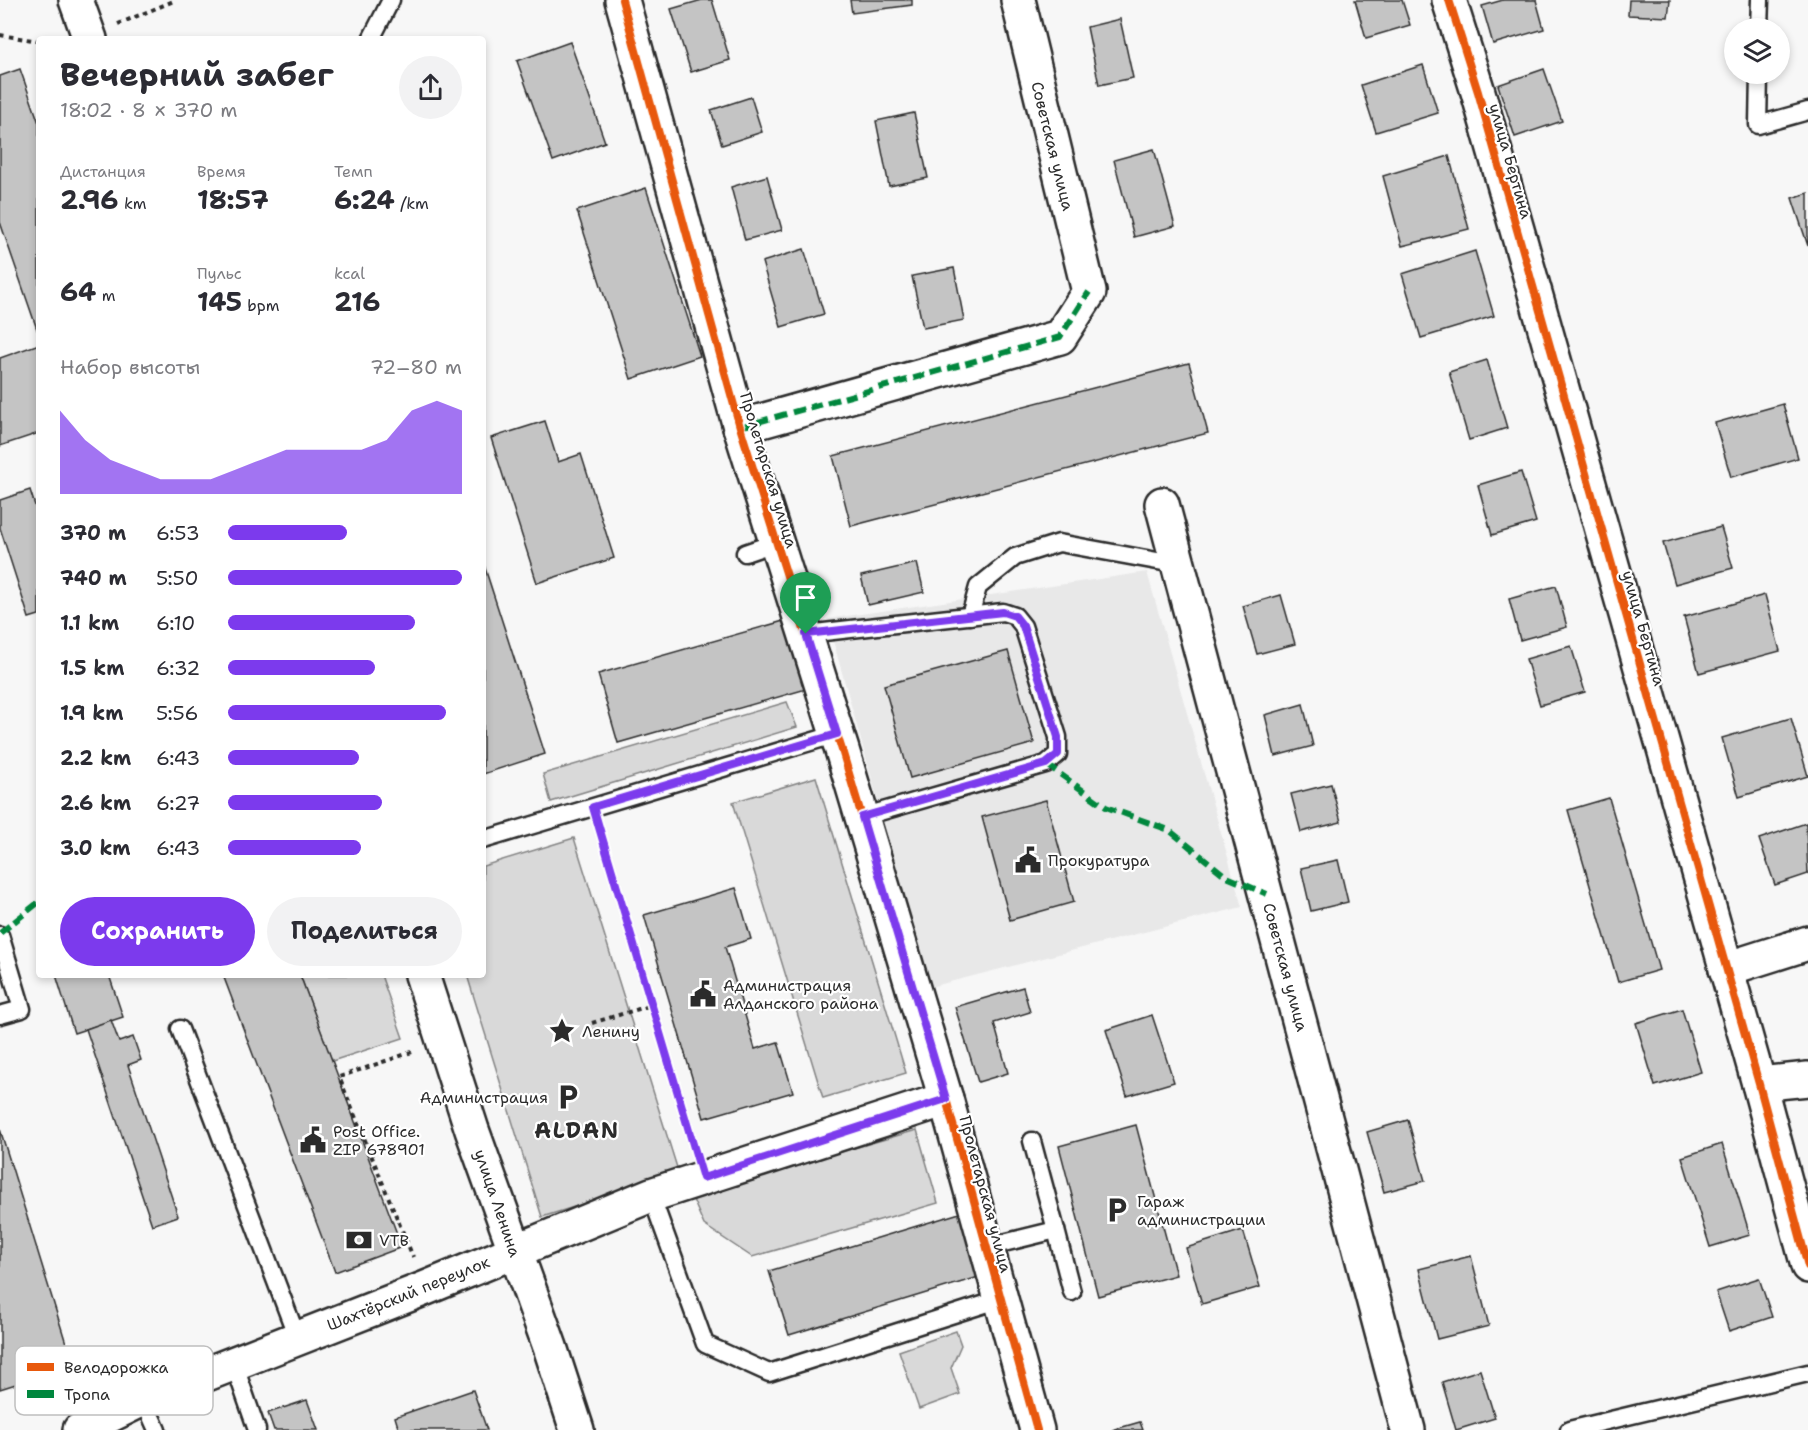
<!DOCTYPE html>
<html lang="ru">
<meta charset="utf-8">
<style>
body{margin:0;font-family:"Shantell Sans",sans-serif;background:#f2f2f3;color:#2b2b33;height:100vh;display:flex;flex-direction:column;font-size:22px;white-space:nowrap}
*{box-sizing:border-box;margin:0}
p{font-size:20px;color:#7c7c81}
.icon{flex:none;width:33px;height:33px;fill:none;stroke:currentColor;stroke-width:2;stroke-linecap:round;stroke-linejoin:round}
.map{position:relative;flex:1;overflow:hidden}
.sheet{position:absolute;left:36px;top:36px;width:450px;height:942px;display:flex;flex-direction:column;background:#fff;border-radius:6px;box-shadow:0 3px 9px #0003}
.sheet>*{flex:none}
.fabs{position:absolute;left:1724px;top:18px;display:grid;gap:12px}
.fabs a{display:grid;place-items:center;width:66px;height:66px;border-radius:50%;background:#fff;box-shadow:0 3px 9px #0003;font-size:30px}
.pin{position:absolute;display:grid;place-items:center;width:51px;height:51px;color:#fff;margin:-62px -26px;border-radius:50% 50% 50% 0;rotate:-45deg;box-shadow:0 0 6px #0007}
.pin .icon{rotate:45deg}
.round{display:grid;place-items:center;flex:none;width:63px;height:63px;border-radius:32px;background:#f2f2f3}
.summary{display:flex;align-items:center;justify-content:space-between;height:102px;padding:0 24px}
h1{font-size:33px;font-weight:700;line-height:45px}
.figures{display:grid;grid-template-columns:repeat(3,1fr);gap:9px;height:102px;padding:6px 24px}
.figures div{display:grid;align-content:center}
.figures b{font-size:26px;font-weight:700}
.figures small{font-size:16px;font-weight:400}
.figures p{font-size:16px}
.chart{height:168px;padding:12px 24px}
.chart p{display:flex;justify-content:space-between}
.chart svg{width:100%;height:108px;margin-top:6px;fill:#7c3aed;opacity:.7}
.primary-button{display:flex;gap:12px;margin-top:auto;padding:12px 24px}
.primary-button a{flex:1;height:69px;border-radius:36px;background:#7c3aed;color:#fff;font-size:24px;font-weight:700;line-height:69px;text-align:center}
.primary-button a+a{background:#f2f2f3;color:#2b2b33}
ul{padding:0 24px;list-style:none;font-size:20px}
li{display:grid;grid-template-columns:96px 72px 1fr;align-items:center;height:45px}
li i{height:15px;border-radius:8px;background:#7c3aed}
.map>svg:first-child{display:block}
</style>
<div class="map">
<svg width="1808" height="1430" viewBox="0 0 1808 1430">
<rect width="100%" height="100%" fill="#f7f7f7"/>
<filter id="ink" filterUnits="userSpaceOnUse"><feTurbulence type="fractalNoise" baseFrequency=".0167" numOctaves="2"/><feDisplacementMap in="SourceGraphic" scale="12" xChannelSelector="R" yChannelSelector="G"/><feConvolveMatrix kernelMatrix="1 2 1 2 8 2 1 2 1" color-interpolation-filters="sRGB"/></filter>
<g filter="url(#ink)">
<!-- built -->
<polygon fill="#e8e8e8" points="1147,572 1242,907 930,987 827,619"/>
<!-- green -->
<g fill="#d9d9d9" stroke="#828282" stroke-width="1.5">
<polygon points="787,702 797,727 551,802 543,774"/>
<polygon points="816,777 906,1073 823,1098 733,802"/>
<polygon points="574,838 679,1174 542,1217 467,975 483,975 483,866"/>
<polygon points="300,975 381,975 403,1038 332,1061"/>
<polygon points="917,1130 938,1203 752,1257 704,1225 691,1195"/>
<polygon points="956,1331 961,1345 951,1368 960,1394 919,1409 899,1351"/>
</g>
<!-- building -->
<g fill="#c4c4c4" stroke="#2b2b2b" stroke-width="1.5">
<polygon points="702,0 712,0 730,60 691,72 671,9"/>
<polygon points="850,0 912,0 912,5 852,13"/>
<polygon points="1355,0 1402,0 1410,25 1366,38"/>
<polygon points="1503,0 1536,0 1544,29 1493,44 1482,6"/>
<polygon points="1629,0 1670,0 1668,17 1628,15"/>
<polygon points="1120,19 1133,78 1099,85 1087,27"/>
<polygon points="570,42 605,142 553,161 517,61"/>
<polygon points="1423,65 1438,113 1376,132 1361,85"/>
<polygon points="20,69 39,123 39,335 0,222 0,76"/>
<polygon points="1544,69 1562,121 1515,137 1498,85"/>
<polygon points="751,97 762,132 722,145 711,110"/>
<polygon points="914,113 928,178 889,186 876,121"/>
<polygon points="1154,149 1175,226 1134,237 1114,160"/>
<polygon points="1449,156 1469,229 1402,246 1383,176"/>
<polygon points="767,176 782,230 745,240 731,187"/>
<polygon points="646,188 700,356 631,379 577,211"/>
<polygon points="1808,193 1808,246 1792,198"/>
<polygon points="804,249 824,314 781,327 762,262"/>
<polygon points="1475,251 1494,316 1421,338 1402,274"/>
<polygon points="954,268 964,320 923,328 912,276"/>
<polygon points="39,344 39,433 0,446 0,358"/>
<polygon points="1487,360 1507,428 1469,440 1449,372"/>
<polygon points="1189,363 1208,433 851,526 833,456"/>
<polygon points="1783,404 1798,458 1731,477 1715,423"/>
<polygon points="545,421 558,462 581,454 614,558 537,583 491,438"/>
<polygon points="1521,472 1536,522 1492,535 1478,485"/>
<polygon points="30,490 39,518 39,615 29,618 0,528 0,500"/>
<polygon points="1721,527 1733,568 1675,584 1663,543"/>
<polygon points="483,562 545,754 483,774"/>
<polygon points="917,563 924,592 868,605 861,576"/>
<polygon points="1556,586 1567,627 1520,640 1509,599"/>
<polygon points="1281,595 1295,644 1257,654 1243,606"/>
<polygon points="1765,595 1780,651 1699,673 1684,617"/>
<polygon points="794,618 813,687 618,743 598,674"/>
<polygon points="1571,646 1585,692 1540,705 1526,659"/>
<polygon points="1008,651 1034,743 910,778 884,685"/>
<polygon points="1303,704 1313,746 1275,756 1265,715"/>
<polygon points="1791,718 1808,776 1739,797 1722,738"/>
<polygon points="1331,784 1341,822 1301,832 1291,794"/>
<polygon points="1609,798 1659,970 1618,982 1568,810"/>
<polygon points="1046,800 1074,902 1010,920 982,817"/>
<polygon points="1806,823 1808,874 1775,885 1759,839"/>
<polygon points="1338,860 1348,902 1311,911 1301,868"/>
<polygon points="736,888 751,939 725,947 755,1049 778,1042 793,1092 704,1118 644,915"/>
<polygon points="56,975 109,975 123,1017 74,1033"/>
<polygon points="223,975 300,975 402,1247 335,1272"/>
<polygon points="1023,987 1030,1012 994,1023 1008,1073 978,1082 955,1007"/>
<polygon points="1682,1009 1701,1072 1655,1086 1636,1023"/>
<polygon points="1152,1015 1174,1082 1127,1096 1106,1030"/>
<polygon points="111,1020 119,1042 133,1037 141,1060 128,1065 178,1216 152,1225 86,1029"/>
<polygon points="1408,1120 1425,1181 1384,1192 1367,1132"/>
<polygon points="1136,1125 1176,1275 1098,1296 1059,1146"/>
<polygon points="0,1129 73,1366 0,1389"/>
<polygon points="1722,1144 1750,1235 1710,1247 1682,1157"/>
<polygon points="963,1212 982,1276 789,1335 769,1271"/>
<polygon points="1243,1230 1260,1287 1202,1304 1186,1248"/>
<polygon points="1471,1256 1489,1326 1437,1339 1419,1269"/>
<polygon points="1759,1278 1772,1317 1729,1331 1716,1292"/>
<polygon points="1480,1370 1495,1418 1456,1430 1442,1382"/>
<polygon points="473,1390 487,1430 399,1430 395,1417"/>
<polygon points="307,1400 318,1430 274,1430 268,1413"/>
<polygon points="1140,1422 1143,1430 1112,1430"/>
</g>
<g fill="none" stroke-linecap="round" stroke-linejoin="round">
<!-- lane casing -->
<g stroke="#2b2b2b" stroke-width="21">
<g id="lane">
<polyline points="1759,28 1760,0"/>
<polyline points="371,39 391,0"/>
<polyline points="1759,74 1758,125 1808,111"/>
<polyline points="745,553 777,542"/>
<polyline points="970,616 978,587 1015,557 1059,543 1179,565"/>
<polyline points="806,634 1003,612 1015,616 1023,626 1058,737 1058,754 1046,764 862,817"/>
<polyline points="483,840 837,734"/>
<polyline points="0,935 22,1009 0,1015"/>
<polyline points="180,1029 297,1337"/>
<polyline points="651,1195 705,1344 769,1373 1001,1299"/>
<polyline points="1056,1230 1072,1292"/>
<polyline points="987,1247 1056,1230 1032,1141"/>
<polyline points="234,1364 257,1430"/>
<polyline points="143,1399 157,1430"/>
<polyline points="1569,1430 1808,1373"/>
</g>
</g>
<!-- street casing -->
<g stroke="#2b2b2b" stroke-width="38">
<g id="street">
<polyline points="622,0 740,427 842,750 946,1099 1037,1430"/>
<polyline points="1449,0 1478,92 1759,1084 1808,1266"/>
<polyline points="740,427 1060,337 1089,292 1018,0"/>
<polyline points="1162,504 1408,1430"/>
<polyline points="1726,969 1808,943"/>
<polyline points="1759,1084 1808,1079"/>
<polyline points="80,1430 143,1399 426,1288 651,1195 946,1099"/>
</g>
</g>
<!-- secondary casing -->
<g stroke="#2b2b2b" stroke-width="38">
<g id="secondary">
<polyline points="76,0 90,39"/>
<polyline points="422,975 472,1130 550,1347 577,1430"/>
</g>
</g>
<!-- path -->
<g stroke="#2b2b2b" stroke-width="4" stroke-dasharray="4.5 4.5" stroke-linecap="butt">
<polyline points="118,24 176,0"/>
<polyline points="0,35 39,41"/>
<polyline points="600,830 694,1148"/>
<polyline points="592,1023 652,1005"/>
<polyline points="412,1052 339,1077 413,1257"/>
</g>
<!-- lane -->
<use href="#lane" stroke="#fff" stroke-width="16"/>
<!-- street -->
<use href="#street" stroke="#fff" stroke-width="33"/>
<!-- secondary -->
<use href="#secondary" stroke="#fff" stroke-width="33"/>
<!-- quiet -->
<g stroke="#00873e" stroke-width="6" stroke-dasharray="12 6" stroke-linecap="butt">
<polyline points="740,427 1060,337 1089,292"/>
<polyline points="1046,764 1106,807 1169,830 1227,877 1267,894"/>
<polyline points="0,933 39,902"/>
</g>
<!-- cycleway casing -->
<g stroke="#fff" stroke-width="11">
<g id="cycleway">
<polyline points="622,0 740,427 842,750 946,1099 1037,1430"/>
<polyline points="1449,0 1478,92 1759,1084 1808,1266"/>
</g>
</g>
<!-- cycleway -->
<use href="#cycleway" stroke="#e8590c" stroke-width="8"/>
</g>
</g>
<g fill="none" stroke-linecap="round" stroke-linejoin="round" filter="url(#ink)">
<!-- route casing -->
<g stroke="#fff" stroke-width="12">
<polygon id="route" points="1003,612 1015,616 1023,626 1058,737 1058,754 1046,764 862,817 946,1099 703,1178 593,807 837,734 806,634"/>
</g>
<!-- route -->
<use href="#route" stroke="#7c3aed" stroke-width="8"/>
</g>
<!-- icons -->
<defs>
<g id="civic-bare" transform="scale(2.07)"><path d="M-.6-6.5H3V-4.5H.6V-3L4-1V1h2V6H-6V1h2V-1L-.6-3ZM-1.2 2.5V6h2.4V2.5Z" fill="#2b2b2b" stroke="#fff" stroke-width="2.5" paint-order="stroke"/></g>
<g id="sight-bare" transform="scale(2.07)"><path d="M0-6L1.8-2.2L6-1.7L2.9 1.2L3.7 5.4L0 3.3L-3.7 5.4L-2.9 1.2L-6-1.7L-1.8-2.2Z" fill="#2b2b2b" stroke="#fff" stroke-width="2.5" paint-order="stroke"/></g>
<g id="parking-bare" transform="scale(2.07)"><path d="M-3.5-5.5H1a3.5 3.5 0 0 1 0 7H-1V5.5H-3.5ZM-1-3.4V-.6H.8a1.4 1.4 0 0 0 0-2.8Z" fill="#2b2b2b" stroke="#fff" stroke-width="2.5" paint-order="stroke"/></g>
<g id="bank-bare" transform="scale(2.07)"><path d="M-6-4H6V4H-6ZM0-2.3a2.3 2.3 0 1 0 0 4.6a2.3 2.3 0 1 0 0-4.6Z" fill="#2b2b2b" stroke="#fff" stroke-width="2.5" paint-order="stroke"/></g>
</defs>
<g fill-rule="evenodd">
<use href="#civic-bare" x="1028" y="860"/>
<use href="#civic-bare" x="703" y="994"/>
<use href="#sight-bare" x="562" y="1031"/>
<use href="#parking-bare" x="568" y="1097"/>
<use href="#civic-bare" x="313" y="1140"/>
<use href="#parking-bare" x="1117" y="1210"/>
<use href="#bank-bare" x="359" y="1240"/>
</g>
<g text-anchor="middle" stroke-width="4.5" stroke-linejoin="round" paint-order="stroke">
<!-- street labels -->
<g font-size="16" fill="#2b2b2b" stroke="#fff">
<text transform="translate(1053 146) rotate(76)" y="6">Советская улица</text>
<text transform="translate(1511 161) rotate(74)" y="6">улица Бертина</text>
<text transform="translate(769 470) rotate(73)" y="6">Пролетарская улица</text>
<text transform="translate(1644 628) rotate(74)" y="6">улица Бертина</text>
<text transform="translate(1286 967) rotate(75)" y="6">Советская улица</text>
<text transform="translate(986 1194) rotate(75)" y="6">Пролетарская улица</text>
<text transform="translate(498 1203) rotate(71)" y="6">улица Ленина</text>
<text transform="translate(408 1293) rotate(-22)" y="6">Шахтёрский переулок</text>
</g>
<!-- poi labels -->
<g font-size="16" fill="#2b2b2b" stroke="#fff" text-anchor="start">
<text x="1048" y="866">Прокуратура</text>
<text x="723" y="991">Администрация<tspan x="723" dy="18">Алданского района</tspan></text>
<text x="582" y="1037">Ленину</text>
<text x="548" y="1103" text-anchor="end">Администрация</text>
<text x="333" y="1137">Post Office.<tspan x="333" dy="18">ZIP 678901</tspan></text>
<text x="1137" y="1207">Гараж<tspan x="1137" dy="18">администрации</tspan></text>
<text x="379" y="1246">VTB</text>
</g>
<!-- district labels -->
<g font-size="22" font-weight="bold" letter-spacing="1.5" fill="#2b2b2b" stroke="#fff">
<text x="577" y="1138">ALDAN</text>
</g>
</g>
<!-- legend -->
<rect x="15" y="1346" width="198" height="69" rx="9" fill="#fff" stroke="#bfbfbf" stroke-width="1.5"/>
<rect x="27" y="1363" width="27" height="8" fill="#e8590c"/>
<rect x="27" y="1390" width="27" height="8" fill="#00873e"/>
<g font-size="16" fill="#2b2b2b">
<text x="64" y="1373">Велодорожка</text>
<text x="64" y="1400">Тропа</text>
</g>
</svg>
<div class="fabs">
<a><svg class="icon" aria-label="layers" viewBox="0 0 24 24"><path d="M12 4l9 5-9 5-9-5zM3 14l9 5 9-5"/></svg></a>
</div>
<div class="pin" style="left:806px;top:634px;background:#1e9e55"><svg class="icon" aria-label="arrive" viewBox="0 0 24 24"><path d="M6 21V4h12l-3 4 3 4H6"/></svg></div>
<section class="sheet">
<div class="summary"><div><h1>Вечерний забег</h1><p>18:02 · 8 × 370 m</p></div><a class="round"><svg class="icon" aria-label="share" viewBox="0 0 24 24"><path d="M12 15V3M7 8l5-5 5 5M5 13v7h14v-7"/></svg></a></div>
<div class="figures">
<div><p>Дистанция</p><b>2.96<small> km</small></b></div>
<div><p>Время</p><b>18:57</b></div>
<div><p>Темп</p><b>6:24<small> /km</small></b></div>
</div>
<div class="figures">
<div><b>64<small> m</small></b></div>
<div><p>Пульс</p><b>145<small> bpm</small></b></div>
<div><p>kcal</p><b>216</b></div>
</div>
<div class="chart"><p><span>Набор высоты</span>72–80 m</p>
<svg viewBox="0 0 160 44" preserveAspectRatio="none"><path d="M0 44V10L10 22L20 30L30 34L40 38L50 38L60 38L70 34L80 30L90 26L100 26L110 26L120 26L130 22L140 10L150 6L160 10V44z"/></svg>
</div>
<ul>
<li><b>370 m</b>6:53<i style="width:51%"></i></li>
<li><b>740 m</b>5:50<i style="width:100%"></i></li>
<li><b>1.1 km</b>6:10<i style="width:80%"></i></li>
<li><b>1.5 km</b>6:32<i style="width:63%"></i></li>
<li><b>1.9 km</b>5:56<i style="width:93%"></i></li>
<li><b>2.2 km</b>6:43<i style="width:56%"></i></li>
<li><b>2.6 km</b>6:27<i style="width:66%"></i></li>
<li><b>3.0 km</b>6:43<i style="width:57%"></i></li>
</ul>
<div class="primary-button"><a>Сохранить</a><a>Поделиться</a></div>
</section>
</div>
